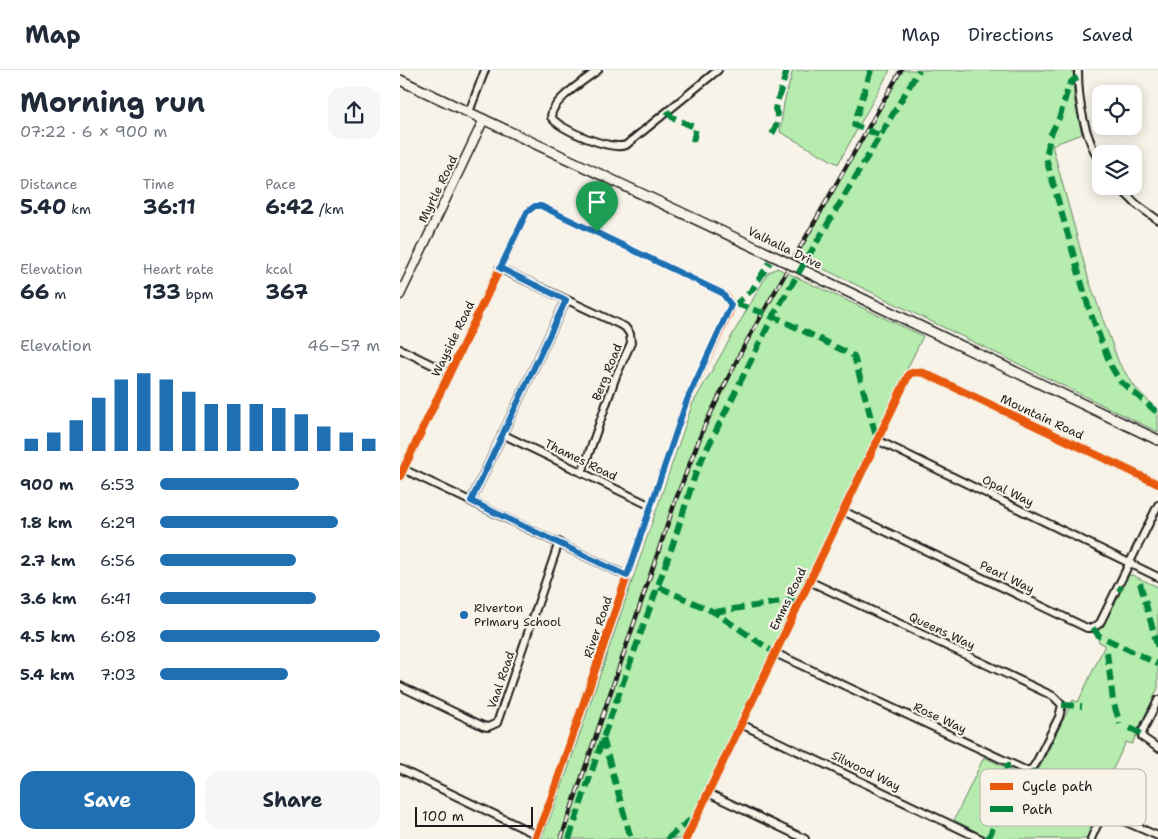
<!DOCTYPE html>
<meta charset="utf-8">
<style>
body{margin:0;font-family:"Shantell Sans",sans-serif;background:#f6f6f7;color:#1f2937;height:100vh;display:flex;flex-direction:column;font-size:19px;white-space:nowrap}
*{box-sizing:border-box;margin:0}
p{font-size:16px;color:#747a83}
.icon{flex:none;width:28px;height:28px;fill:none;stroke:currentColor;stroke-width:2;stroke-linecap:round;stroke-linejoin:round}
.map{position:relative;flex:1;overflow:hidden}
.side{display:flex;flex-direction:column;background:#fff;width:400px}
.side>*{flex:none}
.tools{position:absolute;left:692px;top:15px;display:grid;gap:10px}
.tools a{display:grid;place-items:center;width:50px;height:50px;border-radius:10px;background:#fff;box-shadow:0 2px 12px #0003;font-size:25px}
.scale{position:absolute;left:15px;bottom:12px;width:118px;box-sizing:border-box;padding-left:5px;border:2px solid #1c1c1c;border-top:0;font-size:14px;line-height:18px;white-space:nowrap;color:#1c1c1c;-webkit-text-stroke:4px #f7f3e8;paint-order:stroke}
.pin{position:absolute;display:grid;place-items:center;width:42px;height:42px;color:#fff;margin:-51px -21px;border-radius:50% 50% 50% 0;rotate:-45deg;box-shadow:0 0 5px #0007}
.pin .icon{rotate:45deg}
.round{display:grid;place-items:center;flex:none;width:52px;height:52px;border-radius:15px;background:#f6f6f7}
.summary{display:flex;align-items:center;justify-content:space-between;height:85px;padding:0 20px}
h1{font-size:28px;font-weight:700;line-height:38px}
.stats{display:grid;grid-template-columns:repeat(3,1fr);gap:8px;height:85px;padding:5px 20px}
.stats div{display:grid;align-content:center}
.stats b{font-size:21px;font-weight:700}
.stats small{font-size:14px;font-weight:400}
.stats p{font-size:14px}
.chart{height:140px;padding:10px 20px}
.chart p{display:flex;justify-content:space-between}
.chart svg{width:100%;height:90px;margin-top:5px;stroke:#1f6fb2;stroke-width:6}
.primary-button{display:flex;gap:10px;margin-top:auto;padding:10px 20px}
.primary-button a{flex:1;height:58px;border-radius:15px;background:#1f6fb2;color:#fff;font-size:20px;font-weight:700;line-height:58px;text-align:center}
.primary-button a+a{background:#f6f6f7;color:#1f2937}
ul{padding:0 20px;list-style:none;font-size:16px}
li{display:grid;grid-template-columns:80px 60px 1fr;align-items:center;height:38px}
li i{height:12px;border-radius:6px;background:#1f6fb2}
header{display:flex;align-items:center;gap:30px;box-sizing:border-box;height:70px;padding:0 25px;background:#fff;border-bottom:1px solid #e0e1e3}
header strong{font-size:24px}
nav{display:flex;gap:28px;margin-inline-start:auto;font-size:18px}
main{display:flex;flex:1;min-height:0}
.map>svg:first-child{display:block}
</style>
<header>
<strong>Map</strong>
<nav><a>Map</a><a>Directions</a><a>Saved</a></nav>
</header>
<main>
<section class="side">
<div class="summary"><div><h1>Morning run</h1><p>07:22 · 6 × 900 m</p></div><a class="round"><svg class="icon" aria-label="share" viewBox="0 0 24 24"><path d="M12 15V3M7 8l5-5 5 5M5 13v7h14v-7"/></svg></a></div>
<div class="stats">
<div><p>Distance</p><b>5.40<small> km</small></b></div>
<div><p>Time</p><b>36:11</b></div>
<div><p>Pace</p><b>6:42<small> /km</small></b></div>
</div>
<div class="stats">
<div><p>Elevation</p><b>66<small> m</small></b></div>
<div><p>Heart rate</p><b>133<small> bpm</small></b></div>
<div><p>kcal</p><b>367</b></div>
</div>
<div class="chart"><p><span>Elevation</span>46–57 m</p>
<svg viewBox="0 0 160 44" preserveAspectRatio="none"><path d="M5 44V38M15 44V35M25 44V29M35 44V18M45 44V9M55 44V6M65 44V9M75 44V15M85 44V21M95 44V21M105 44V21M115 44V23M125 44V26M135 44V32M145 44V35M155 44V38"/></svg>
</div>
<ul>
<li><b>900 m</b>6:53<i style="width:63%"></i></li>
<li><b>1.8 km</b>6:29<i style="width:81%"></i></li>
<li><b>2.7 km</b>6:56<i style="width:62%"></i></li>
<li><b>3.6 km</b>6:41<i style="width:71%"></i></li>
<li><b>4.5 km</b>6:08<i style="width:100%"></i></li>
<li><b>5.4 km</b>7:03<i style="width:58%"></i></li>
</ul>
<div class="primary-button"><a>Save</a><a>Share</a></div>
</section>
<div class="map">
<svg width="758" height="769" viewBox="0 0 758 769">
<rect width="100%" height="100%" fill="#f7f3e8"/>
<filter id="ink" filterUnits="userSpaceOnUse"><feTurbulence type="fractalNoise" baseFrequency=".02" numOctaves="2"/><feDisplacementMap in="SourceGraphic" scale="10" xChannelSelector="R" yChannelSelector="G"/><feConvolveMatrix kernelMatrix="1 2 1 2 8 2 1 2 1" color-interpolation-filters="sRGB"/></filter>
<g filter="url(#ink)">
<!-- green -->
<g fill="#b6ecae" stroke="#698465">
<polygon points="393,0 490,0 438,94 380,62 384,33"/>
<polygon points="503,0 673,0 674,29 682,64 652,75 689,211 719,293 735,317 758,341 758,362 397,186"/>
<polygon points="377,198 523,266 282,769 141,769 159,725 292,335 368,203"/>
<polygon points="732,505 758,517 758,618 732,674 726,672 699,728 708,733 698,744 687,769 591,769 554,750 584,687 627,708 636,705 673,630 678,632 705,575 699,572 696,563 702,557 727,506"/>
</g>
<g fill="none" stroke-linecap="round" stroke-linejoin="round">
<!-- minor casing -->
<g stroke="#1c1c1c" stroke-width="10">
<g id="minor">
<path d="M198,0C185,10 151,31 151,47C160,60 211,81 226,75L318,0"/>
<path d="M678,0C678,34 684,65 701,94"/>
<polyline points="69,42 85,0"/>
<polyline points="718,116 736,134 758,150"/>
<polyline points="99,198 225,257 230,264 231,273 216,306 182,403"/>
<polyline points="0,279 49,303"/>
<polyline points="102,364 251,436"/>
<polyline points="477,370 758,507"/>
<polyline points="3,399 227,506"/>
<path d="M0,406L127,142L135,136H141L322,223C329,228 332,234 329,243L287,330L151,729L135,769"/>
<polyline points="71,431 166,230"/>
<polyline points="443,441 687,558 693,558 700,553 758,435"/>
<polyline points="375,583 625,700 631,700 636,693 659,647 662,635 653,626 409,511"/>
<polyline points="0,616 83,656 88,657 97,653 159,472"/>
<polyline points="758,630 743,660 742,667 758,678"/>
<polyline points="341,654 581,769"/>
<polyline points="0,699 137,765"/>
<polyline points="308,723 405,769"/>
<polyline points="286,769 509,304 515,302 524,303 758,414"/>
<path d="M691,769C695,760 699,746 710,745L758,766"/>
</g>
</g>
<!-- tertiary casing -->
<g stroke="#1c1c1c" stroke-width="11">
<polyline id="tertiary" points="0,225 84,49"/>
</g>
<!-- secondary casing -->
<g stroke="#1c1c1c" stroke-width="12">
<g id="secondary">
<polyline points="0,10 382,190"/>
<polyline points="465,230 758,370"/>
</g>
</g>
<!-- minor -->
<use href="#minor" stroke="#f7f3e8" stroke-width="6"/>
<!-- tertiary -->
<use href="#tertiary" stroke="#f7f3e8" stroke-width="8"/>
<!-- secondary -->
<use href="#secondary" stroke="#f7f3e8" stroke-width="9"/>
<!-- rail casing -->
<g stroke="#1c1c1c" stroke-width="4.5">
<polyline id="rail" points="161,769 276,429 304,357 343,278 501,0"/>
</g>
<!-- rail -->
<use href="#rail" stroke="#f7f3e8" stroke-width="2.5" stroke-dasharray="8" stroke-linecap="butt"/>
<!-- secondary-bridge casing -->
<g stroke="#1c1c1c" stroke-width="12" stroke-linecap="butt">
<polyline id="secondary-bridge" points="382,190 465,230"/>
</g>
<!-- secondary-bridge -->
<use href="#secondary-bridge" stroke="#f7f3e8" stroke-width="9"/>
<!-- quiet -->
<g stroke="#00873e" stroke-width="6" stroke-dasharray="12 6" stroke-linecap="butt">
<polyline points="471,0 454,55 479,65"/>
<polyline points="678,8 672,11 669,15 660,46 650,66 646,88 689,239 711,296 720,311 758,343"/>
<polyline points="267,41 272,47 296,58 292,76"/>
<path d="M372,64C377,56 380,48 375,39L387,0"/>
<polyline points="333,233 336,234 352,220 370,192"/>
<polyline points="336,234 373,246 454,286 477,370"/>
<polyline points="740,513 758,578"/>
<polyline points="259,517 314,542 375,583"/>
<polyline points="718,517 722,520"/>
<polyline points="314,542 401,529"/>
<polyline points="693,558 698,565 758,594"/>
<polyline points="707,582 713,631 720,654"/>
<polyline points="662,635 682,636"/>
<polyline points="730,658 742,664"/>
<polyline points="203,668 231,769"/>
<polyline points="631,700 636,706 699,738 706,745"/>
<polyline points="169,769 203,668 273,474 297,399 373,246 519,0"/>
<polyline points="267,769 294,747"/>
<path d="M588,769C599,747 607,718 607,693"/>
</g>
<!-- cycleway casing -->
<g stroke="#f7f3e8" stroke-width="11">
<g id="cycleway">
<path d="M0,406L127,142L135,136H141L322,223C329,228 332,234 329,243L287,330L151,729L135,769"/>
<polyline points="286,769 509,304 515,302 524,303 758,414"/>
</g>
</g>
<!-- cycleway -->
<use href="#cycleway" stroke="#e8590c" stroke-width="8"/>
</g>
</g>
<g fill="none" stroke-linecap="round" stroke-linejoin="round" filter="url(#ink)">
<!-- route casing -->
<g stroke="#fff" stroke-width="10">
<polygon id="route" points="135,136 141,136 322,223 331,235 287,330 227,506 71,431 166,230 100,198 127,142"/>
</g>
<!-- route -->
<use href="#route" stroke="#1f6fb2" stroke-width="6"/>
</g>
<!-- markers -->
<circle fill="#1f6fb2" stroke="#f7f3e8" stroke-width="2" cx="64" cy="545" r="5"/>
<g text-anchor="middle" stroke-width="4.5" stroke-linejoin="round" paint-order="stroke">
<!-- street labels -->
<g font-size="12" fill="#1c1c1c" stroke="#f7f3e8">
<text transform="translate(38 119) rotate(-64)" y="4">Myrtle Road</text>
<text transform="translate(385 178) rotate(26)" y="4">Valhalla Drive</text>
<text transform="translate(53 269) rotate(-64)" y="4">Wayside Road</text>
<text transform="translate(207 302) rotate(-68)" y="4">Berg Road</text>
<text transform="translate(642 347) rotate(25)" y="4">Mountain Road</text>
<text transform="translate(181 390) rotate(26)" y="4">Thames Road</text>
<text transform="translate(608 421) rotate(26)" y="4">Opal Way</text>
<text transform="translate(607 507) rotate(26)" y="4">Pearl Way</text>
<text transform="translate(388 529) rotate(-64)" y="4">Emms Road</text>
<text transform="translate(198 557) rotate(-71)" y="4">River Road</text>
<text transform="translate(542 561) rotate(25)" y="4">Queens Way</text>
<text transform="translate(101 610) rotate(-71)" y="4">Vaal Road</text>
<text transform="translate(540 648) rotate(25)" y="4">Rose Way</text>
<text transform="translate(466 701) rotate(26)" y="4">Silwood Way</text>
</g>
<!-- poi labels -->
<g font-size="12" fill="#1c1c1c" stroke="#f7f3e8" text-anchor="start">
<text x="74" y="542">Riverton<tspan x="74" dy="14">Primary School</tspan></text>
</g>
</g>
<!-- legend -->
<rect x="580" y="699" width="166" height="57" rx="8" fill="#f7f3e8" stroke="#b5b2ab" stroke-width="1"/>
<rect x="590" y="713" width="23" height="7" fill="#e8590c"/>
<rect x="590" y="736" width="23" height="6" fill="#00873e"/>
<g font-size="14" fill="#1c1c1c">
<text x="622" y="721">Cycle path</text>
<text x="622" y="744">Path</text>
</g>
</svg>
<div class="tools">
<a><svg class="icon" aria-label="locate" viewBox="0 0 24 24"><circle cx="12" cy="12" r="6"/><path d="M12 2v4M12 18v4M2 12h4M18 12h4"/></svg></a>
<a><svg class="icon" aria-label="layers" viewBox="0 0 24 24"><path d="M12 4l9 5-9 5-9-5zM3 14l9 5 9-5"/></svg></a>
</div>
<div class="scale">100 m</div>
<div class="pin" style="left:197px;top:162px;background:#1e9e55"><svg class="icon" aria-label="arrive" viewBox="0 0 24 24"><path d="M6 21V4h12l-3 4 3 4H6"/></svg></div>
</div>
</main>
